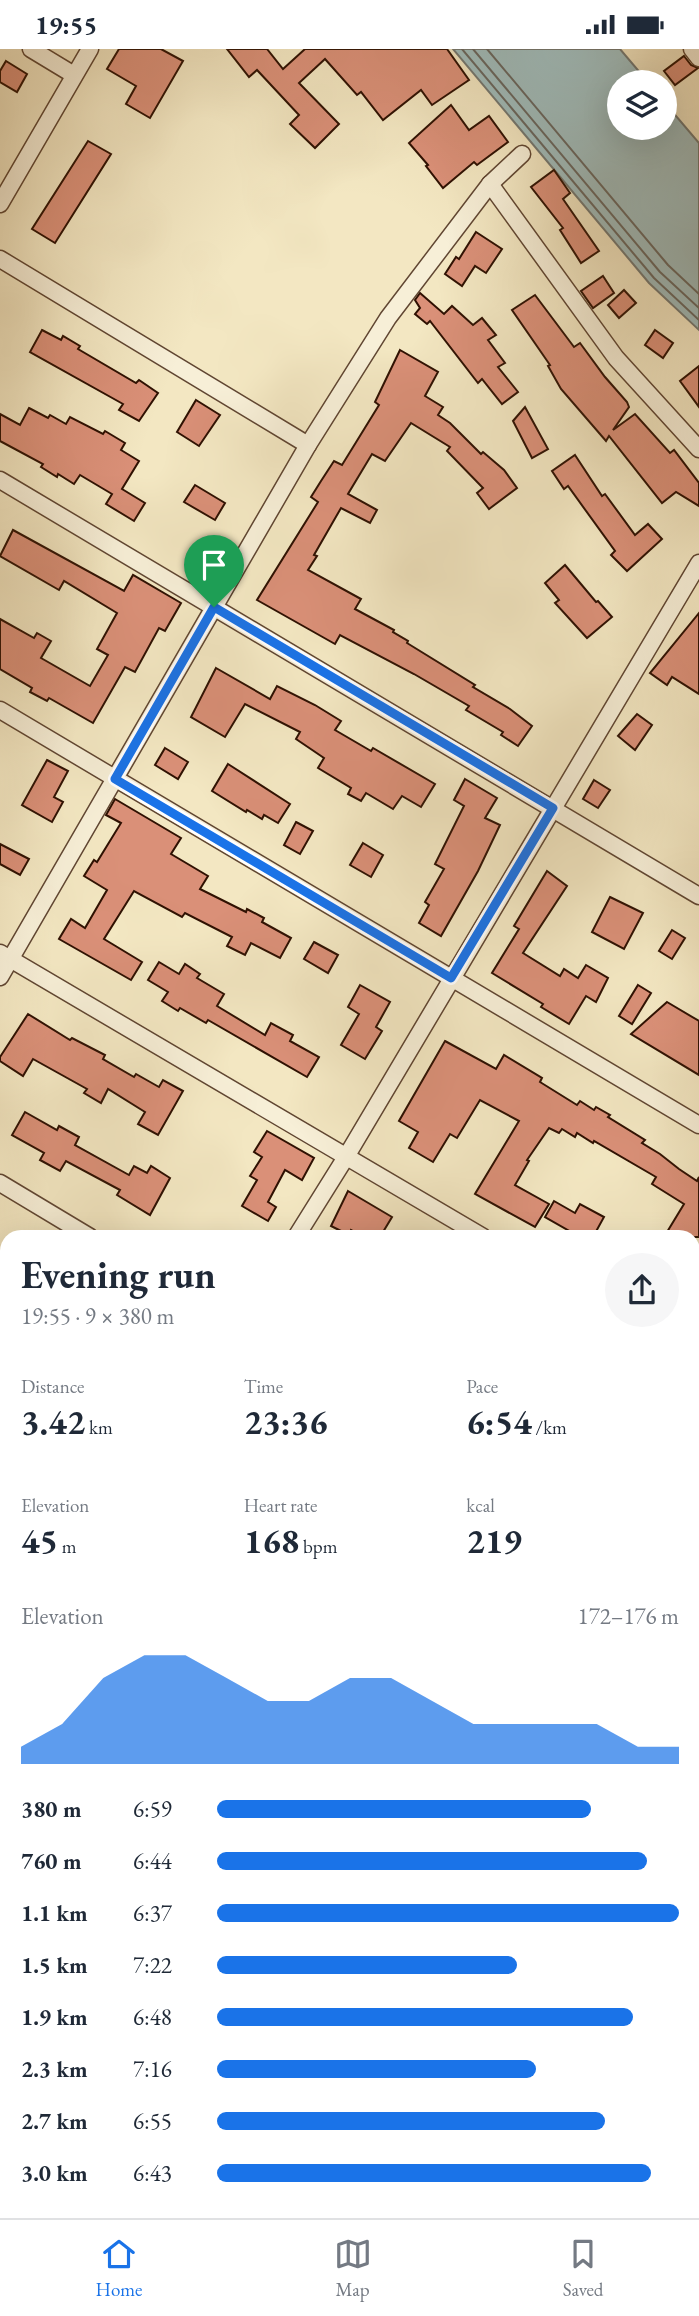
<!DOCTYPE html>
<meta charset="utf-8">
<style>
body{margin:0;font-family:"EB Garamond",serif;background:#f6f6f7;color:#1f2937;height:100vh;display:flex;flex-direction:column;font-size:26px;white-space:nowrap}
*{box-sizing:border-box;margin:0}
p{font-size:23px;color:#747a83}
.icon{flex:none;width:38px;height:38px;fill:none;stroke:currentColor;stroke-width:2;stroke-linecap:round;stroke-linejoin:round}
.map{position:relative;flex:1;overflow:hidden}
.side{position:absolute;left:0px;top:1181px;width:700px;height:989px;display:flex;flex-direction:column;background:#fff;border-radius:21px 21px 0 0;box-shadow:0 7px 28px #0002}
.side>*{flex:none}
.buttons{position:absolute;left:607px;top:21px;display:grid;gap:14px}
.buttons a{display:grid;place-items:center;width:70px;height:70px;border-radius:50%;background:#fff;box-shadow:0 7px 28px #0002;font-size:35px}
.pin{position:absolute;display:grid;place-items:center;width:60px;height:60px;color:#fff;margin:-72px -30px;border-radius:50% 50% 50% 0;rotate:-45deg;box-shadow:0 0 7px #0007}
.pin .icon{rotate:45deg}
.round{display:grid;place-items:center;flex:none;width:74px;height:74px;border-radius:37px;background:#f6f6f7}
.summary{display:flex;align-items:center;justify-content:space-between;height:119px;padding:0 21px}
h1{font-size:38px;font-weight:700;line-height:52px}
.figures{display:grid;grid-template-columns:repeat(3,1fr);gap:10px;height:119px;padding:7px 21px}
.figures div{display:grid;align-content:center}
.figures b{font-size:35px;font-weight:700}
.figures small{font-size:19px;font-weight:400}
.figures p{font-size:19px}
.chart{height:196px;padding:14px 21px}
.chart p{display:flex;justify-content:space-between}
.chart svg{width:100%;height:126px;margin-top:7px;fill:#1a73e8;opacity:.7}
ul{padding:0 21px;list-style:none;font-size:23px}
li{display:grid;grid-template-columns:112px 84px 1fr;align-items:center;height:52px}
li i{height:18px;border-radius:9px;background:#1a73e8}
.status{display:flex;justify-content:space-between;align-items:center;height:49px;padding:0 35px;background:#fff;direction:ltr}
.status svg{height:19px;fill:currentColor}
.dock{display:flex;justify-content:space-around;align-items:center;height:98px;border-top:2px solid #e0e1e3;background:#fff;font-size:19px;color:#747a83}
.dock a{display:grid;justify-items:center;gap:4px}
.dock .selected{color:#1a73e8}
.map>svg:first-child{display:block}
</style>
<div class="status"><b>19:55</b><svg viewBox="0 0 49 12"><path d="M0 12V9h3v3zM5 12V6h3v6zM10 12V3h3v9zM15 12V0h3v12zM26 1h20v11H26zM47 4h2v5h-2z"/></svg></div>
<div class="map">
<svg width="699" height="2169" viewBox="0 0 699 2169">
<rect width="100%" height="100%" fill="#f3e7c2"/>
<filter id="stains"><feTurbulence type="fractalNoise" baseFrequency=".00286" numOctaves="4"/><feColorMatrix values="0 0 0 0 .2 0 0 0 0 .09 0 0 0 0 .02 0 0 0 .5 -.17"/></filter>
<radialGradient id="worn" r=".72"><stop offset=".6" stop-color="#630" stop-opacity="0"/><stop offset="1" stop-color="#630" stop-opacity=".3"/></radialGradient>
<!-- water -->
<polygon fill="#a0bdbd" stroke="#737872" stroke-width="2" points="453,0 620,0 648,33 620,33 620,79 665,79 665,54 699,94 699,281 649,234"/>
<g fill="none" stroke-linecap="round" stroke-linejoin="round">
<!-- shore -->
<g stroke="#686760" stroke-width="2">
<polyline points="462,0 654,229 699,271"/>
<polyline points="473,0 660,223 699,259"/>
<polyline points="487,0 668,216 699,245"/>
</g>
</g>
<!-- building -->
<g fill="#da9078" stroke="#2f1102" stroke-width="2">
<polygon points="119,0 161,0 183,12 150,69 126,55 136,37 107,20"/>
<polygon points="227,0 267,0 283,20 305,0 447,0 469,31 432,56 421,41 383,71 361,43 357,46 325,10 299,34 339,75 315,99 290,75 299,66 257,21 249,28"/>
<polygon points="684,7 691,16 698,19 675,36 664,22"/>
<polygon points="6,12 27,25 17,43 0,33 0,22"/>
<polygon points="451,56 469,81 489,67 508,93 477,116 474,113 443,139 426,117 428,116 409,94"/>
<polygon points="88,92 111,105 55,194 32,180"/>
<polygon points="554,121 570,144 563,150 599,202 581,214 560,181 563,179 531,138"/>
<polygon points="476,183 502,200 486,224 475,217 462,237 445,225 456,208 459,210"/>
<polygon points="603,227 614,244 593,259 581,242"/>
<polygon points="624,241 636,254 619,269 608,256"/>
<polygon points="420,244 444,265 452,257 473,276 482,269 496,286 488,291 505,314 498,318 518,343 502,355 482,330 478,334 430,272 427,275 415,265 420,259 415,251"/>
<polygon points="535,246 574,298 580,294 605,328 627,353 629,358 613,381 635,365 670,404 674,401 699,434 699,457 676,443 662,454 609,387 606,392 561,340 548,317 550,316 512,261"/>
<polygon points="42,281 61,291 63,287 80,297 78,300 136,334 139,331 158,344 139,372 119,361 123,355 30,303"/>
<polygon points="655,281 673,294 663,309 645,296"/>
<polygon points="400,301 438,323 425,347 443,358 438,366 450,374 481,405 483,403 504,421 517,439 489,460 477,444 483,439 447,402 450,398 411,374 385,412 372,405 348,445 377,461 370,474 341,459 314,506 317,507 308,521 361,550 355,560 394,581 393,583 408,592 407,594 475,636 473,638 510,660 532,677 518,697 501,686 503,683 466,661 469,657 414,625 340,586 335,595 257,551 318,453 311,448 321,432 334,412 342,416 379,356 375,353"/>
<polygon points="699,317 699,358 680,332"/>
<polygon points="196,351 220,366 199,397 177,383"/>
<polygon points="525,358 548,400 532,409 513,372"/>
<polygon points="29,359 48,369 50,366 66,375 70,368 103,385 105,382 125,394 121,401 139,412 122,440 145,454 134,472 106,455 112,445 80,426 74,435 58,425 57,428 41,418 43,415 0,392 0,365 20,376"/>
<polygon points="575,406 602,447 605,445 635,486 648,475 662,490 627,522 611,506 615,502 568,437 564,440 552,422"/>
<polygon points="195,436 225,454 215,471 184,453"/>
<polygon points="13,481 124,542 133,526 181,554 165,582 159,579 135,623 125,618 93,674 49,649 47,652 30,643 32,639 0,620 0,570 34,589 37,584 51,592 41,609 90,637 108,606 97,600 117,564 64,532 59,541 0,507"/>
<polygon points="565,516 596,553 598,552 612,568 587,589 555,554 559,551 545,534"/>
<polygon points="699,564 699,645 672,628 667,636 650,624"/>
<polygon points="216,619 270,650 277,637 315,656 341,672 335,681 371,702 373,699 435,735 421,758 402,747 393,760 366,744 361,752 348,745 351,739 318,719 324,709 296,690 300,683 245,655 225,688 191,668"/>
<polygon points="637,665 652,676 635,701 618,687"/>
<polygon points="165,699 188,713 178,730 155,716"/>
<polygon points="47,711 68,722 54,748 63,753 52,773 22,756"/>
<polygon points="228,715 290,755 278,774 264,766 262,770 247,761 246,763 212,742"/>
<polygon points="465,730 497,749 485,769 500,776 478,822 441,887 419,874 429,856 425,853 444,820 435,815 464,757 454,751"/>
<polygon points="594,731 610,741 598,759 583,750"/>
<polygon points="115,750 181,789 171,805 208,827 200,840 246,863 247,860 264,869 262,873 291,889 280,909 251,894 245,906 227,897 232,888 185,864 182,868 134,842 104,890 142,913 131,931 59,890 71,870 85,879 107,841 84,827 94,811 97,813 121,774 106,766"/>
<polygon points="296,773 313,782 300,805 284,796"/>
<polygon points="363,794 383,806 371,828 350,816"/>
<polygon points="0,795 29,810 20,826 0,815"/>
<polygon points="547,822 567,837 523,904 560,927 564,920 578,929 586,916 608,929 596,953 586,947 569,975 541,958 543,955 492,924 519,880 514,877"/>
<polygon points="610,848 643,864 624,900 592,883"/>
<polygon points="672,881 685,889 672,910 659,902"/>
<polygon points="314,893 338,906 328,924 304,910"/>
<polygon points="159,913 179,925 185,915 200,925 197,929 224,945 217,957 265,986 271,974 293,986 290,992 319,1008 307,1028 208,971 206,974 180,959 178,962 162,952 168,943 148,931"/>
<polygon points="360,936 390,953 376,978 382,982 365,1010 341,996 359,965 348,958"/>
<polygon points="638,936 651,944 632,975 619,967"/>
<polygon points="667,953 699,972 699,1026 631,985"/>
<polygon points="28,965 70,991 72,989 105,1006 103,1010 134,1028 136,1025 159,1038 163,1031 183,1042 158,1086 138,1075 145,1063 108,1040 101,1054 84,1044 87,1040 33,1010 23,1027 0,1012 0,1008"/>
<polygon points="445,992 496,1020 504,1006 542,1029 540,1033 577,1056 580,1052 594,1061 596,1058 610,1066 608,1068 645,1091 642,1094 660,1105 679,1120 697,1132 699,1128 699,1188 664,1188 684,1155 652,1135 656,1128 594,1092 593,1094 577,1084 575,1088 562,1080 559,1084 549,1079 527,1111 529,1112 515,1136 549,1155 535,1178 475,1145 519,1072 480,1051 457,1089 450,1085 433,1113 409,1099 418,1083 399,1072"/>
<polygon points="25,1063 57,1081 59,1077 79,1088 75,1096 129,1126 134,1117 147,1124 151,1117 170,1129 150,1166 117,1146 120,1141 66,1112 60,1122 40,1111 44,1104 12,1086"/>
<polygon points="267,1082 314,1109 302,1131 285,1121 268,1153 276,1158 268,1172 242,1157 257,1131 250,1127 262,1108 254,1103"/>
<polygon points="348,1142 392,1168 380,1188 363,1188 351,1181 349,1186 331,1177"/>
<polygon points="554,1152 575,1164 580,1155 604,1168 593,1188 580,1188 545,1168"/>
</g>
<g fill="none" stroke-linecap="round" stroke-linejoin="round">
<!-- street casing -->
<g stroke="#604632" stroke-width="19">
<g id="street">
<polyline points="31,0 74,26"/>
<polyline points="692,0 699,9"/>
<polyline points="490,135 616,309 699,400"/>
<polyline points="0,155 90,0"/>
<polyline points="0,210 308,396"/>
<polyline points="0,431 699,847"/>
<polyline points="0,661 699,1076"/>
<polyline points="0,904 483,1188"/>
<polyline points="0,928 308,396 388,269 490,135 522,105"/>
<polyline points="0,1134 90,1188"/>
<polyline points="296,1188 346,1108 699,514"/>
<polyline points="693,1284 699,1274"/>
<polyline points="693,1312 699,1315"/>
<polyline points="0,1352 7,1356"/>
<polyline points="693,1553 699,1557"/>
<polyline points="0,1583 7,1588"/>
<polyline points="0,1698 7,1686"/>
<polyline points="693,1774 699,1777"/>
<polyline points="0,1816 7,1820"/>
<polyline points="693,1999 699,2002"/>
<polyline points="0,2047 7,2051"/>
<polyline points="693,2061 699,2051"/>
<polyline points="195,2163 205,2169"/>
<polyline points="590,2163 601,2169"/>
<polyline points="631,2169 634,2163"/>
</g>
</g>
<!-- street -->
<use href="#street" stroke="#f7efd7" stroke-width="16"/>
</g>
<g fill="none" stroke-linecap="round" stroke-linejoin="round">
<!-- route casing -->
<g stroke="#fff" stroke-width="14">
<polygon id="route" points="214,558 553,759 451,929 115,730"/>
</g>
<!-- route -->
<use href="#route" stroke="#1a73e8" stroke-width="9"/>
</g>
<rect width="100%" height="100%" filter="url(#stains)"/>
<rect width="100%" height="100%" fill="url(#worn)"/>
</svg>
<div class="buttons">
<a><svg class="icon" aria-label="layers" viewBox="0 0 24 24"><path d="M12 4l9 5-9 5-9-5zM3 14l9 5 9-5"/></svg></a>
</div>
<div class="pin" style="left:214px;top:558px;background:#1e9e55"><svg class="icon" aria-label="arrive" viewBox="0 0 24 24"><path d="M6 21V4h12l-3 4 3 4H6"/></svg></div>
<section class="side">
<div class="summary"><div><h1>Evening run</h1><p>19:55 · 9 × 380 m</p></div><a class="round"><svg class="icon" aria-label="share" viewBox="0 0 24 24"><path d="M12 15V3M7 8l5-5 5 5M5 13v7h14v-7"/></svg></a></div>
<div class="figures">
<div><p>Distance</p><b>3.42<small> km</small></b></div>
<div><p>Time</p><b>23:36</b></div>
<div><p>Pace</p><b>6:54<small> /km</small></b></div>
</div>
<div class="figures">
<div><p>Elevation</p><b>45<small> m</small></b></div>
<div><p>Heart rate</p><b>168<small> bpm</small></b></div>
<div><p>kcal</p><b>219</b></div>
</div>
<div class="chart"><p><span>Elevation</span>172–176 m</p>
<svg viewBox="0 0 160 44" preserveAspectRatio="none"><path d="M0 44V38L10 30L20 14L30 6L40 6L50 14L60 22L70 22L80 14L90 14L100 22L110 30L120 30L130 30L140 30L150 38L160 38V44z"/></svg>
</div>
<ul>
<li><b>380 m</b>6:59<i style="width:81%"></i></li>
<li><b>760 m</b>6:44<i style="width:93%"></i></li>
<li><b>1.1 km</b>6:37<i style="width:100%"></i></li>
<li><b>1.5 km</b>7:22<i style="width:65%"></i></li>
<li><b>1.9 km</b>6:48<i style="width:90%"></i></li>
<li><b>2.3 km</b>7:16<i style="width:69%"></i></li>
<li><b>2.7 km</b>6:55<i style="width:84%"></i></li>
<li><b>3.0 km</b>6:43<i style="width:94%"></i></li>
</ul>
</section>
</div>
<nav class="dock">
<a class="selected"><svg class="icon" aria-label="home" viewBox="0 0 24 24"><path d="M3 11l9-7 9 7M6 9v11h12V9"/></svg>Home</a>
<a><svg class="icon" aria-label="map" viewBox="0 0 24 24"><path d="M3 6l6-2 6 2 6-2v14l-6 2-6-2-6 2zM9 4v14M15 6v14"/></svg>Map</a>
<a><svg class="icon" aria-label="saved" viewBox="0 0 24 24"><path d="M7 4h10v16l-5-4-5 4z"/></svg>Saved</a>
</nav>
